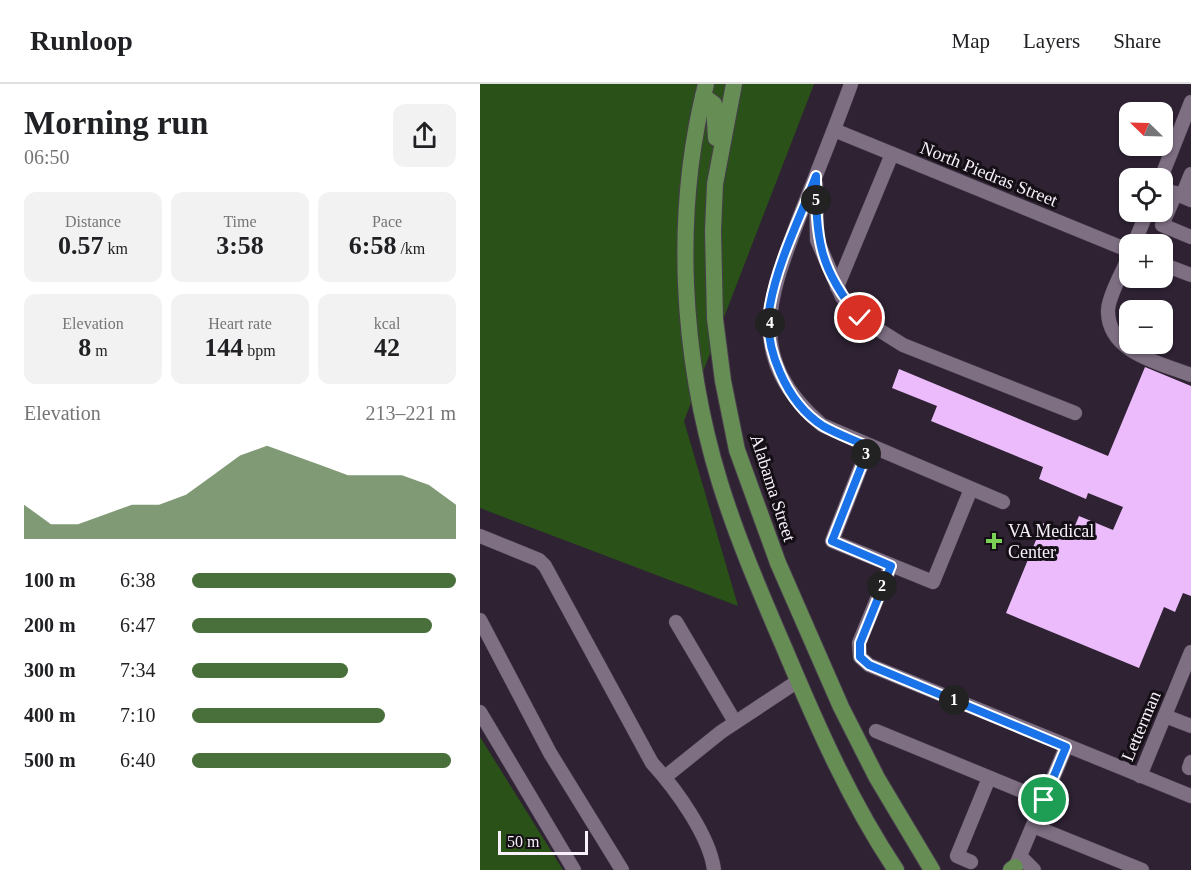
<!DOCTYPE html>
<meta charset="utf-8">
<style>
body{margin:0;font-family:"Times New Roman",serif;background:#f2f2f2;color:#202124;height:100vh;display:flex;flex-direction:column;font-size:22px;white-space:nowrap}
*{box-sizing:border-box;margin:0}
p{font-size:20px;color:#757577}
.icon{flex:none;width:33px;height:33px;fill:none;stroke:currentColor;stroke-width:2;stroke-linecap:round;stroke-linejoin:round}
.map{position:relative;flex:1;overflow:hidden}
.sheet{display:flex;flex-direction:column;background:#fff;width:480px}
.sheet>*{flex:none}
.needle{width:39px;rotate:293deg}
.buttons{position:absolute;left:639px;top:18px;display:grid;gap:12px}
.buttons a{display:grid;place-items:center;width:54px;height:54px;border-radius:12px;background:#fff;box-shadow:0 2px 4px #0004;font-size:30px}
.scale{position:absolute;left:18px;bottom:15px;width:90px;box-sizing:border-box;padding-left:6px;border:3px solid #f8f0fb;border-top:0;font-size:16px;line-height:21px;white-space:nowrap;color:#f8f0fb;-webkit-text-stroke:4px #140e15;paint-order:stroke}
.pin{position:absolute;display:grid;place-items:center;width:51px;height:51px;color:#fff;margin:-26px;border:3px solid #fff;border-radius:50%;box-shadow:0 2px 6px #0007}
.km{position:absolute;width:30px;height:30px;margin:-15px;border-radius:50%;background:#222;color:#fff;font-size:16px;line-height:30px;text-align:center}
.round{display:grid;place-items:center;flex:none;width:63px;height:63px;border-radius:12px;background:#f2f2f2}
.overview{display:flex;align-items:center;justify-content:space-between;height:102px;padding:0 24px}
h1{font-size:33px;font-weight:800;line-height:45px}
.metrics{display:grid;grid-template-columns:repeat(3,1fr);gap:9px;height:102px;padding:6px 24px}
.metrics div{display:grid;align-content:center;border-radius:12px;background:#f2f2f2;text-align:center}
.metrics b{font-size:26px;font-weight:800}
.metrics small{font-size:16px;font-weight:400}
.metrics p{font-size:16px}
.chart{height:168px;padding:12px 24px}
.chart p{display:flex;justify-content:space-between}
.chart svg{width:100%;height:108px;margin-top:6px;fill:#49703a;opacity:.7}
ul{padding:0 24px;list-style:none;font-size:20px}
li{display:grid;grid-template-columns:96px 72px 1fr;align-items:center;height:45px}
li i{height:15px;border-radius:8px;background:#49703a}
header{display:flex;align-items:center;gap:36px;box-sizing:border-box;height:84px;padding:0 30px;background:#fff;border-bottom:2px solid #e0e0e0}
header strong{font-size:28px}
nav{display:flex;gap:33px;margin-inline-start:auto;font-size:21px}
main{display:flex;flex:1;min-height:0}
.map>svg:first-child{display:block}
</style>
<header>
<strong>Runloop</strong>
<nav><a>Map</a><a>Layers</a><a>Share</a></nav>
</header>
<main>
<section class="sheet">
<div class="overview"><div><h1>Morning run</h1><p>06:50</p></div><a class="round"><svg class="icon" aria-label="share" viewBox="0 0 24 24"><path d="M12 15V3M7 8l5-5 5 5M5 13v7h14v-7"/></svg></a></div>
<div class="metrics">
<div><p>Distance</p><b>0.57<small> km</small></b></div>
<div><p>Time</p><b>3:58</b></div>
<div><p>Pace</p><b>6:58<small> /km</small></b></div>
</div>
<div class="metrics">
<div><p>Elevation</p><b>8<small> m</small></b></div>
<div><p>Heart rate</p><b>144<small> bpm</small></b></div>
<div><p>kcal</p><b>42</b></div>
</div>
<div class="chart"><p><span>Elevation</span>213–221 m</p>
<svg viewBox="0 0 160 44" preserveAspectRatio="none"><path d="M0 44V30L10 38L20 38L30 34L40 30L50 30L60 26L70 18L80 10L90 6L100 10L110 14L120 18L130 18L140 18L150 22L160 30V44z"/></svg>
</div>
<ul>
<li><b>100 m</b>6:38<i style="width:100%"></i></li>
<li><b>200 m</b>6:47<i style="width:91%"></i></li>
<li><b>300 m</b>7:34<i style="width:59%"></i></li>
<li><b>400 m</b>7:10<i style="width:73%"></i></li>
<li><b>500 m</b>6:40<i style="width:98%"></i></li>
</ul>
</section>
<div class="map">
<svg width="711" height="786" viewBox="0 0 711 786">
<rect width="100%" height="100%" fill="#2e2233"/>
<!-- green -->
<g fill="#2a5218">
<polygon points="0,0 334,0 204,337 258,522 0,424"/>
<polygon points="0,653 83,786 0,786"/>
</g>
<!-- building -->
<polygon fill="#ebbbfc" points="665,283 711,302 711,512 703,509 695,528 684,523 659,584 526,529 563,439 591,451 599,432 633,446 643,423 608,409 606,415 559,395 563,383 451,337 457,322 412,304 419,285 628,372"/>
<g fill="none" stroke-linecap="round" stroke-linejoin="round">
<!-- minor casing -->
<g stroke="#483d4c" stroke-width="15">
<g id="minor">
<path d="M371,0C355,44 338,86 321,129C289,213 263,273 342,341L523,418"/>
<polyline points="354,46 650,167"/>
<polyline points="681,94 711,18"/>
<polyline points="336,100 337,156 362,213 380,234 423,261 595,329"/>
<polyline points="682,104 711,116"/>
<polyline points="696,109 682,141 711,153"/>
<polyline points="702,112 711,90"/>
<polyline points="654,160 667,128"/>
<path d="M650,171C644,184 627,215 628,228C629,269 680,279 711,291"/>
<polyline points="682,180 711,191"/>
<polyline points="357,203 412,70"/>
<polyline points="389,362 352,457 453,498 491,405"/>
<path d="M0,452L59,476L65,482L172,679C195,704 230,752 234,786"/>
<polyline points="411,481 379,559 380,573 389,581 711,712"/>
<polyline points="0,536 70,669 142,786"/>
<polyline points="196,538 255,638"/>
<polyline points="0,628 94,786"/>
<polyline points="685,632 711,642"/>
<polyline points="396,647 564,716"/>
<polyline points="709,684 711,678"/>
<polyline points="660,692 711,568"/>
<polyline points="185,693 241,648 318,597"/>
<polyline points="553,742 662,786"/>
<polyline points="540,772 554,786"/>
<polyline points="491,778 477,772 509,694"/>
<polyline points="534,786 586,663"/>
</g>
</g>
<!-- major casing -->
<g stroke="#483d4c" stroke-width="18">
<g id="major">
<path d="M226,0C193,129 201,272 240,399C258,457 282,512 306,568C338,644 370,717 416,786"/>
<polyline points="254,0 235,100 233,147 235,235 243,297 257,366 298,479 361,623 397,694 452,786"/>
<polyline points="223,12 234,20 236,54"/>
<polyline points="531,786 535,783"/>
</g>
</g>
<!-- minor -->
<use href="#minor" stroke="#7e6f83" stroke-width="14"/>
<!-- major -->
<use href="#major" stroke="#668d54" stroke-width="16"/>
</g>
<g fill="none" stroke-linecap="round" stroke-linejoin="round">
<!-- route casing -->
<g stroke="#fff" stroke-width="12">
<path id="route" d="M380,234C338,184 336,154 336,92C320,134 298,177 290,221C282,263 307,319 343,342C357,350 374,356 389,363L352,457L411,482L380,559V573L389,581L586,663L564,716"/>
</g>
<!-- route -->
<use href="#route" stroke="#1a73e8" stroke-width="8"/>
</g>
<!-- markers -->
<path fill="#7bd156" stroke="#140e15" stroke-width="2" d="M511 448h6v6h6v6h-6v6h-6v-6h-6v-6h6z"/>
<g text-anchor="middle" stroke-width="6" stroke-linejoin="round" paint-order="stroke">
<!-- street labels -->
<g font-size="18" fill="#f8f0fb" stroke="#140e15">
<text transform="translate(509 90) rotate(22)" y="6">North Piedras Street</text>
<text transform="translate(293 404) rotate(72)" y="6">Alabama Street</text>
<text transform="translate(661 642) rotate(-67)" y="6">Letterman</text>
</g>
<!-- poi labels -->
<g font-size="18" fill="#f8f0fb" stroke="#140e15" text-anchor="start">
<text x="528" y="453">VA Medical<tspan x="528" dy="21">Center</tspan></text>
</g>
</g>
</svg>
<div class="buttons">
<a><svg class="needle" viewBox="-14 -14 28 28"><path d="M0-13l5 13h-10z" fill="#e53935"/><path d="M0 13l5-13h-10z" fill="#757577"/></svg></a>
<a><svg class="icon" aria-label="locate" viewBox="0 0 24 24"><circle cx="12" cy="12" r="6"/><path d="M12 2v4M12 18v4M2 12h4M18 12h4"/></svg></a>
<a>+</a>
<a>−</a>
</div>
<div class="scale">50 m</div>
<div class="pin" style="left:564px;top:716px;background:#1e9e55"><svg class="icon" aria-label="arrive" viewBox="0 0 24 24"><path d="M6 21V4h12l-3 4 3 4H6"/></svg></div>
<div class="pin" style="left:380px;top:234px;background:#d93025"><svg class="icon" aria-label="check" viewBox="0 0 24 24"><path d="M5 12l5 5 9-10"/></svg></div>
<b class="km" style="left:474px;top:616px">1</b>
<b class="km" style="left:402px;top:502px">2</b>
<b class="km" style="left:386px;top:370px">3</b>
<b class="km" style="left:290px;top:239px">4</b>
<b class="km" style="left:336px;top:116px">5</b>
</div>
</main>
